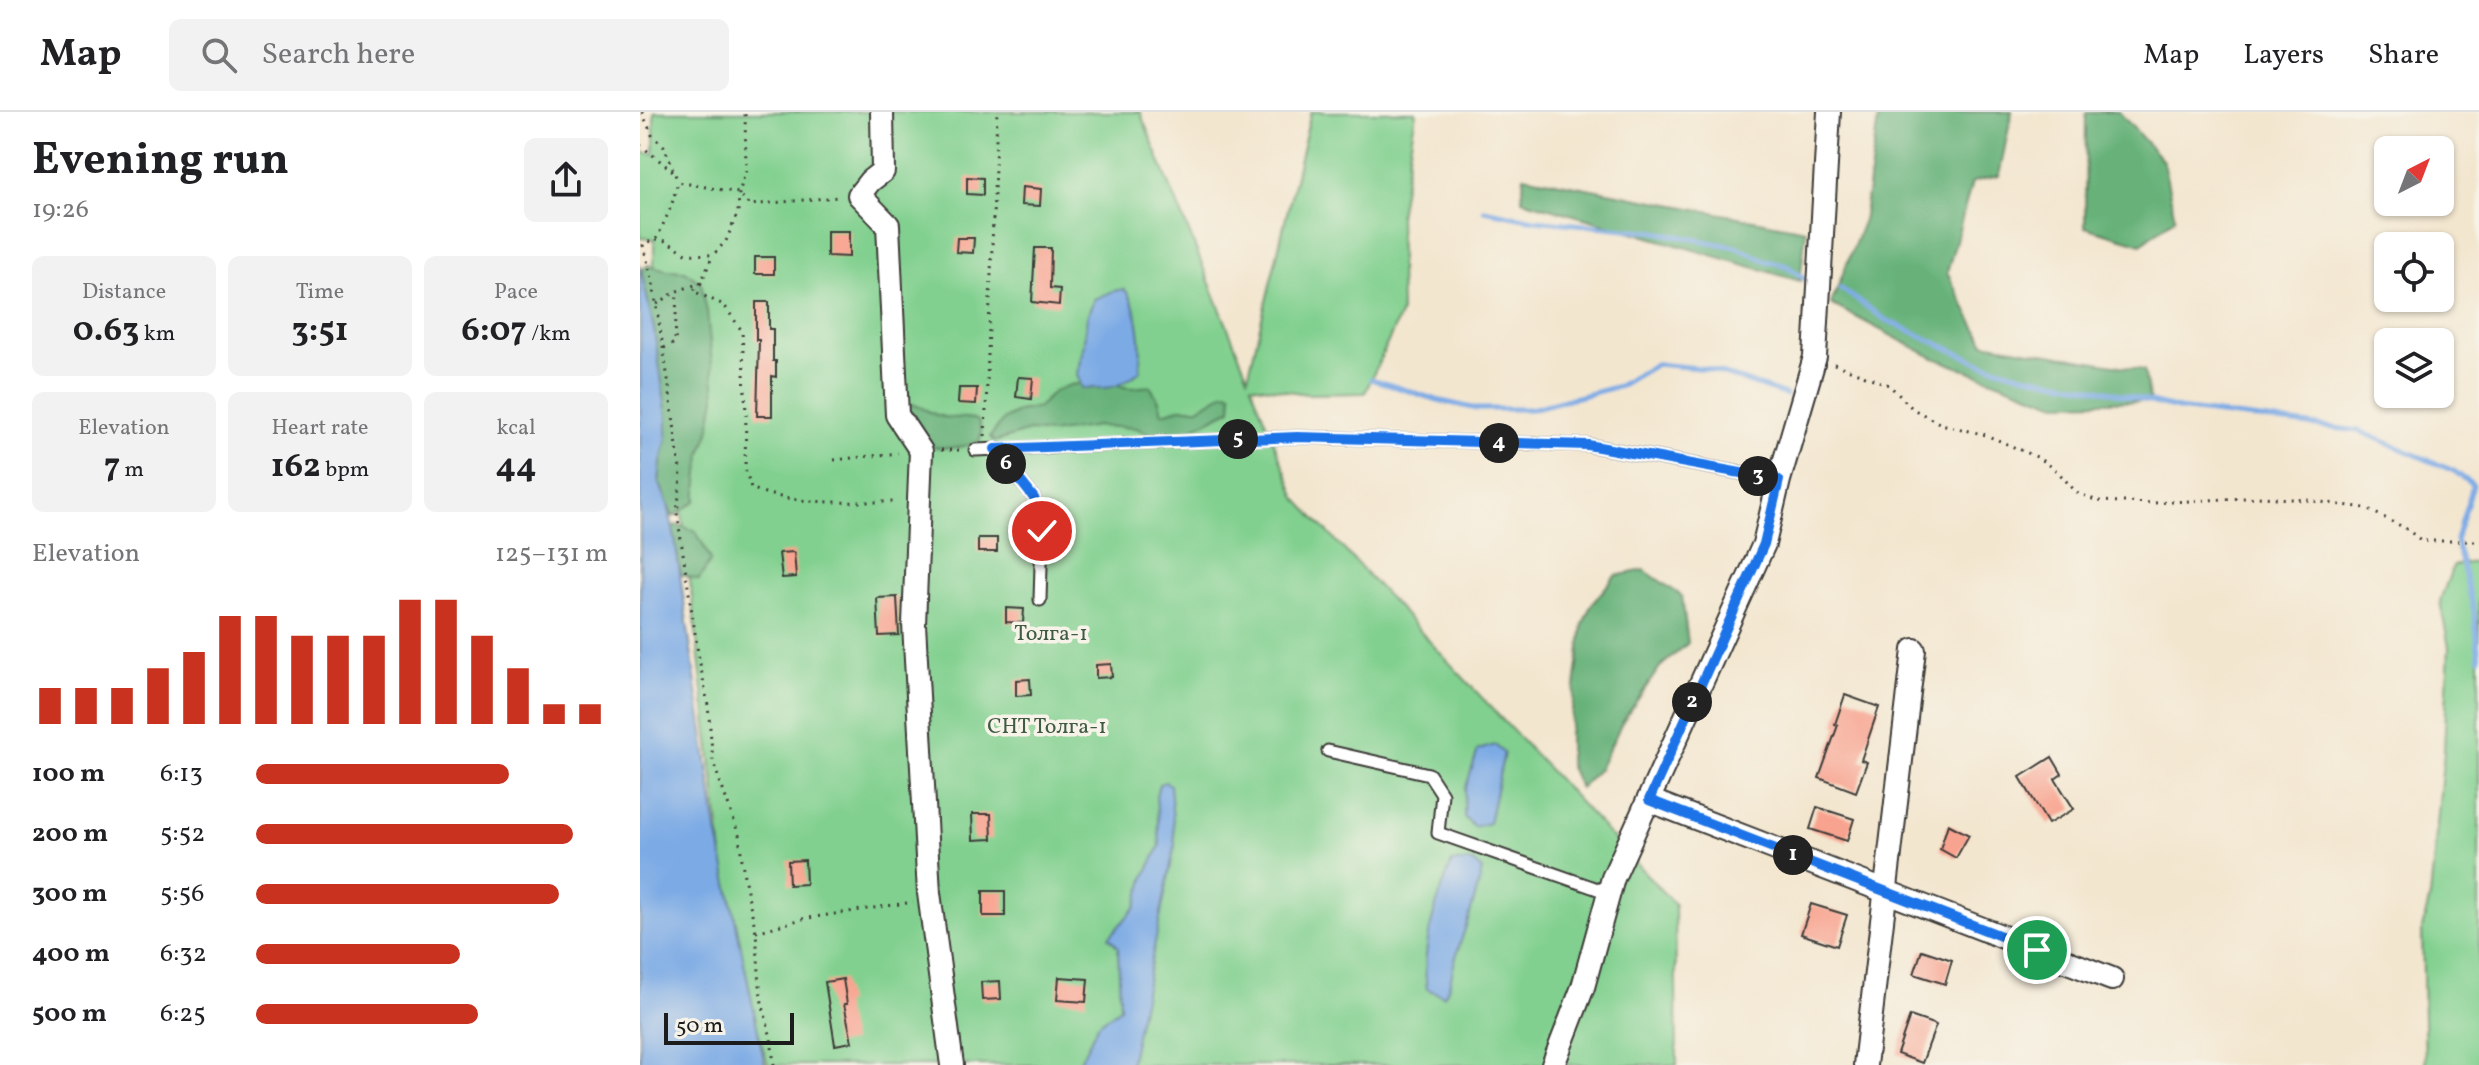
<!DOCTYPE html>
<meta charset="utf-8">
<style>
body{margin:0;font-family:Vollkorn,serif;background:#f2f2f2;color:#202124;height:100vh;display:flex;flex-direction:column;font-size:30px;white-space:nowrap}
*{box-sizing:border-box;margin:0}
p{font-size:26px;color:#757577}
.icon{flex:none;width:44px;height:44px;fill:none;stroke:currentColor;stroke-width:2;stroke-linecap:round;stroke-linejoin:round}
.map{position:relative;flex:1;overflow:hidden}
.sheet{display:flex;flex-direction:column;background:#fff;width:640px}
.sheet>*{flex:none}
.needle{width:52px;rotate:42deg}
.fabs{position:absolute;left:1734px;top:24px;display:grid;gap:16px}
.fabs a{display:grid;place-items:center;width:80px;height:80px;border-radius:12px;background:#fff;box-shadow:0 2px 6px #0004;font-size:40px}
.scale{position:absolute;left:24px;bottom:20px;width:130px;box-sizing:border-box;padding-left:8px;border:4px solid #1c1c1c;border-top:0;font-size:22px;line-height:28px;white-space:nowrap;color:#1c1c1c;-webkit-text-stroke:6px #f7f3e8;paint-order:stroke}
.pin{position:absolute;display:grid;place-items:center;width:68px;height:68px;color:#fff;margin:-34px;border:4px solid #fff;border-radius:50%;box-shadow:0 2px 8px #0007}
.km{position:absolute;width:40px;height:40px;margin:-20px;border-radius:50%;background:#222;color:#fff;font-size:22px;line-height:40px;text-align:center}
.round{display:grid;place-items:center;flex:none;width:84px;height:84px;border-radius:12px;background:#f2f2f2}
.headline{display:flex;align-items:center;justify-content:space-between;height:136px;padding:0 32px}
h1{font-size:44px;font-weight:700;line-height:60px}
.figures{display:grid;grid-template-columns:repeat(3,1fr);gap:12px;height:136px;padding:8px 32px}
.figures div{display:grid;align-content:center;border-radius:12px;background:#f2f2f2;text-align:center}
.figures b{font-size:34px;font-weight:700}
.figures small{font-size:22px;font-weight:400}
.figures p{font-size:22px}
.chart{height:224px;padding:16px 32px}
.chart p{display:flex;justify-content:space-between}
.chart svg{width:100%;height:144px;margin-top:8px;stroke:#c8321e;stroke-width:6}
ul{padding:0 32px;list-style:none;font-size:26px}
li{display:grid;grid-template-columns:128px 96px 1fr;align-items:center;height:60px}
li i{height:20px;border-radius:10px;background:#c8321e}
header{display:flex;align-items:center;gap:48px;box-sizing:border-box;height:112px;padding:0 40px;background:#fff;border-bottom:2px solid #e0e0e0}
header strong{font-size:38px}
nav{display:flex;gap:44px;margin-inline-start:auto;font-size:28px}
.search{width:560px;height:72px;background:#f2f2f2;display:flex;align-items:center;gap:20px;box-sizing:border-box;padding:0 28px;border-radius:12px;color:#757577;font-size:30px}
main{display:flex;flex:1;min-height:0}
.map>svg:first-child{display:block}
</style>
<header>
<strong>Map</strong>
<div class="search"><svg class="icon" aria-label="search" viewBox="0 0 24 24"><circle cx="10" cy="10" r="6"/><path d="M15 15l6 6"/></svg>Search here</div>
<nav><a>Map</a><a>Layers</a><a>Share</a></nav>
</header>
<main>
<section class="sheet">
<div class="headline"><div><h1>Evening run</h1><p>19:26</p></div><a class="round"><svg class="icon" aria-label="share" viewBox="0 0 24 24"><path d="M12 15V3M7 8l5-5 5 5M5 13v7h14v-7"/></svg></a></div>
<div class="figures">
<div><p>Distance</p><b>0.63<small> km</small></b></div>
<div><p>Time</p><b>3:51</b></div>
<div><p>Pace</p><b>6:07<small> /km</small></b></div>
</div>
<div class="figures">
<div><p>Elevation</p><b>7<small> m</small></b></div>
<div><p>Heart rate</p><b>162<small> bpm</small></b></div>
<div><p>kcal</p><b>44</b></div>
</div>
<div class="chart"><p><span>Elevation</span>125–131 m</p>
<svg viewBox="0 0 160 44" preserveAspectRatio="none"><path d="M5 44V33M15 44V33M25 44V33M35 44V27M45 44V22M55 44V11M65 44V11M75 44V17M85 44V17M95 44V17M105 44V6M115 44V6M125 44V17M135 44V27M145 44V38M155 44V38"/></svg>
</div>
<ul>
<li><b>100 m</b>6:13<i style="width:72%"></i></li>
<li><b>200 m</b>5:52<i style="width:90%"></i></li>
<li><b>300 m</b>5:56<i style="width:86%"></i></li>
<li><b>400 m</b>6:32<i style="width:58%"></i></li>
<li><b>500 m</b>6:25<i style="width:63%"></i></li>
</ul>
</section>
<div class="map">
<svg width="1839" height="953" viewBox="0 0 1839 953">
<rect width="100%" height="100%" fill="#f7f3e8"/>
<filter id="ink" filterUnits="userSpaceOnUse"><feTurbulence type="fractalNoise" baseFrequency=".0125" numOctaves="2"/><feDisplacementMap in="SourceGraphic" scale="16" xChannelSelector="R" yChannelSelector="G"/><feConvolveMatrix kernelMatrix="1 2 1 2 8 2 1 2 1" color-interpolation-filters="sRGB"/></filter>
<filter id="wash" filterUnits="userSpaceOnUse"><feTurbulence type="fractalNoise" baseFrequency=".006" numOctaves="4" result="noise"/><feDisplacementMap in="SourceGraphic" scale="32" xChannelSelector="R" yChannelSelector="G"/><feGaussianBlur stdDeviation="1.8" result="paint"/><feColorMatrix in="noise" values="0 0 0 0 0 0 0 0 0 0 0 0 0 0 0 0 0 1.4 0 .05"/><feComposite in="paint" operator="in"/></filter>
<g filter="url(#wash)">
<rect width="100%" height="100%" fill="#f3e6cf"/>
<!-- green -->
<g fill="#81d08f" stroke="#4e7656" stroke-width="2">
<polygon points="14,0 500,0 608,265 671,0 776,0 759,104 761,201 725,281 667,282 611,273 656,386 1035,793 1037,953 128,953 117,916 83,750 14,161 14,127 0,126 0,40 14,42"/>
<polygon points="1839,449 1839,953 1785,953 1782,817 1790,785 1804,639 1809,535 1800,489 1813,454"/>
</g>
<!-- forest -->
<g fill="#68b27a" stroke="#42674b" stroke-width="2">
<polygon points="1239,0 1372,0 1359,64 1332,70 1307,161 1344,231 1504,258 1510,289 1414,291 1294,246 1191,192 1223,110"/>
<polygon points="1446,0 1479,0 1523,49 1535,106 1501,132 1445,115"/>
<polygon points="884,64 1166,118 1160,169 882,88"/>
<polygon points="8,153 27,158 45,159 61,171 67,200 75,285 69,320 61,342 56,389 33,405 19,370 21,350 27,325 27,305 14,217 1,159"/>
<polygon points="452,270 491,276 510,274 519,289 522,301 540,296 559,296 585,280 592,281 591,297 549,318 531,323 510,322 496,316 458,314 410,321 389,319 354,330 350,325 364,307 379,299 399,295 414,279 430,273"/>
<path d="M272,292C283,295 292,303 304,305C315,307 327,304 338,309L341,318L340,328C323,338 301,337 283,333L264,298Z"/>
<polygon points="38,413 56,419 71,448 59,468 41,463 32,414"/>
<polygon points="1004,458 1042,484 1048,531 1020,555 983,609 959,657 940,676 929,653 929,622 943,512 951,493 975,464"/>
</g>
<!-- water -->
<g fill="#7baae5" stroke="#4c6380" stroke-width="2">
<polygon points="0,153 14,217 27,305 27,325 21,350 19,370 28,392 35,427 77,718 125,953 0,953"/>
<path d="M484,177C500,194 502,236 500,259C479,277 469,277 442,276L437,262L443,237L447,205L454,187L473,179Z"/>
<polygon points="855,633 864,641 849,711 834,715 824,705 825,678 838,638"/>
<polygon points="526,670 530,673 535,733 490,953 440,953 441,947 458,912 480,896 478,835 469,825 496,795 505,764 520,734 516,684 519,672"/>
<path d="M812,750H834L842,758C836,789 824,817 815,848C811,861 812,872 804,884L787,877C780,835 797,788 812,750Z"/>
</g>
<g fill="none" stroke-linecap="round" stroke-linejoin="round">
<!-- stream -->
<g stroke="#7baae5" stroke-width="5">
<polyline points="844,98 894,108 1016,120 1096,135 1127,149 1147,154 1165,167"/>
<polyline points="1200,176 1244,207 1340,251 1387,264 1464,278 1538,297 1719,319 1814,359 1833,373 1816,428 1834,499 1839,546"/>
<polyline points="731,267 797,288 837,297 891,297 979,274 1016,252 1069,257 1146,283"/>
</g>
</g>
<g id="blocks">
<!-- building -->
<g fill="#f8a38f">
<polygon points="327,65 343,66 343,83 327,82"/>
<polygon points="382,75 401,77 400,94 381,93"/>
<polygon points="187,119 209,119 209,145 187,144"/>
<polygon points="317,126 334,126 333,141 316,140"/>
<polygon points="395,136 411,136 410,176 420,177 419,193 392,190"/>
<rect x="115" y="145" width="19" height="17"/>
<polygon points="116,190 129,190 129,217 133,217 133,249 136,249 136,265 132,264 132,304 117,304 119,228 116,228"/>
<polygon points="378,265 393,266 391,287 376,285"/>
<polygon points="319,276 337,276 336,292 318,291"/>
<rect x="338" y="426" width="19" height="14"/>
<polygon points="154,440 156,465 142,466 139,441"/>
<polygon points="257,485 259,523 239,524 237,486"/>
<polygon points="366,496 384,497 383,511 366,510"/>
<polygon points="471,552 472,565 456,566 456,553"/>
<polygon points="390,567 391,583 376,584 376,568"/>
<polygon points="1205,583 1239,595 1221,648 1227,650 1216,680 1179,666 1198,613 1195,612"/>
<polygon points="1412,645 1422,662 1415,667 1434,697 1408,712 1380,665"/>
<polygon points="1177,695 1214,707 1207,729 1170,717"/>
<polygon points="332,702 351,702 352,727 333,728"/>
<polygon points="1308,712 1329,723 1316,746 1300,737"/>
<polygon points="165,748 166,772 149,773 148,749"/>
<rect x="343" y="779" width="22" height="25"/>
<polygon points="1171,792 1207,803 1197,834 1161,822"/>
<polygon points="1282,838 1312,848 1305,872 1274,862"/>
<polygon points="419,865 448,867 446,890 417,888"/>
<polygon points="203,867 207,892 204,892 212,930 195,933 185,870"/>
<polygon points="360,869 361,887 342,888 341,870"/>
<polygon points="1270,904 1296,913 1282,951 1257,942"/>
</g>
</g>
</g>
<g filter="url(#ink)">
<use href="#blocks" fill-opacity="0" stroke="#3c3a37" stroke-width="2"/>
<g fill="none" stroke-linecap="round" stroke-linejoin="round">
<!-- service casing -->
<g stroke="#3c3a37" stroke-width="15">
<g id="service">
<polyline points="355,337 394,386 402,419 400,488"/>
<polyline points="335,338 657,325 948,333 1139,368"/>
<polyline points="688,639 789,662 802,682 798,721 969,781"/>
</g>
</g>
<!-- minor casing -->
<g stroke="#3c3a37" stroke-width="26">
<g id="minor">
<polyline points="242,0 243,59 230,69 219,83 248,113 257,303 281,339 274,512 289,781 312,953"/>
<polyline points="1009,688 1472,867"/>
<polyline points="913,953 943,875 973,766 1124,432 1139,368 1175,245 1189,0"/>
<polyline points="1225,953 1274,538"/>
</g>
</g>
<!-- path -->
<g stroke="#3c3a37" stroke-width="3" stroke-dasharray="2 6" stroke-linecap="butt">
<polyline points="2,0 12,23 24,34 38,70"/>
<polyline points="0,33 34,60"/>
<polyline points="16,127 26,129 48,142 73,143 86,129 98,100 99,81 106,58 105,0"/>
<path d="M61,171L53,179L84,193L102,219L106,302L105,356L111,376C156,395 210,389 258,390"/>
<polyline points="17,192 37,179 61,171 73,143"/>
<polyline points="24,236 35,231 37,179"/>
<polyline points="1194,252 1249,273 1273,297 1301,312 1346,323 1397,345 1418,360 1436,380 1457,389 1513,391 1622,385 1666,388 1725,396 1765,416 1782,429 1839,429"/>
<polyline points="345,324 357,0"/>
<polyline points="301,338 322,338"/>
<polyline points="194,348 258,341"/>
<polyline points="116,820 162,807 273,790"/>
<polyline points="134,953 131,926 121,886 116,820 104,765 99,723 73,650 68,593 58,541 37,401 41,365 29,274 13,171 3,133 17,126 31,95 38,70 99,81 109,93 198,85"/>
</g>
<!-- service -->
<use href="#service" stroke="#fff" stroke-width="11"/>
<!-- minor -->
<use href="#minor" stroke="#fff" stroke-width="22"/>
</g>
</g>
<g fill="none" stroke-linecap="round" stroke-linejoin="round" filter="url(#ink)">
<!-- route casing -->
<g stroke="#fff" stroke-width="16">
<polyline id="route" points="402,419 394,386 355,337 657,325 948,333 1139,368 1124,432 1009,688 1397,838"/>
</g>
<!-- route -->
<use href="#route" stroke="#1a73e8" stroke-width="10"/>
</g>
<g text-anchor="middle" stroke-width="7" stroke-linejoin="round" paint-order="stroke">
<!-- park labels -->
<g font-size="22" fill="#3f5b44" stroke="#f7f3e8">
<text x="411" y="528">Толга-1</text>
<text x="407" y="621">СНТ Толга-1</text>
</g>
</g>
</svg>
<div class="fabs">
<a><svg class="needle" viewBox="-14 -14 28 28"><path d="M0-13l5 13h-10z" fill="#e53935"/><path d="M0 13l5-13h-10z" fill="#757577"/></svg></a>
<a><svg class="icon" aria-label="locate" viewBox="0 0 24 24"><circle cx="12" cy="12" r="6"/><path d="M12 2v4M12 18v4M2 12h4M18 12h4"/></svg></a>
<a><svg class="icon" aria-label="layers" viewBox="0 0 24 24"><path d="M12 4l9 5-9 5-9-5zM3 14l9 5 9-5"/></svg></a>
</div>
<div class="scale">50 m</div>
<div class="pin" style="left:1397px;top:838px;background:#1e9e55"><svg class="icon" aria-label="arrive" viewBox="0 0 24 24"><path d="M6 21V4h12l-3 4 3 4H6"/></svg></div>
<div class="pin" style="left:402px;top:419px;background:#d93025"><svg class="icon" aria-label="check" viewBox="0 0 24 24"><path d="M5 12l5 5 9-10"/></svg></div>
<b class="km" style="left:1153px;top:743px">1</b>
<b class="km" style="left:1052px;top:590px">2</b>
<b class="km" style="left:1118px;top:364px">3</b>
<b class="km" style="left:859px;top:331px">4</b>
<b class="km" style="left:598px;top:327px">5</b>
<b class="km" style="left:366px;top:352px">6</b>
</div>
</main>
